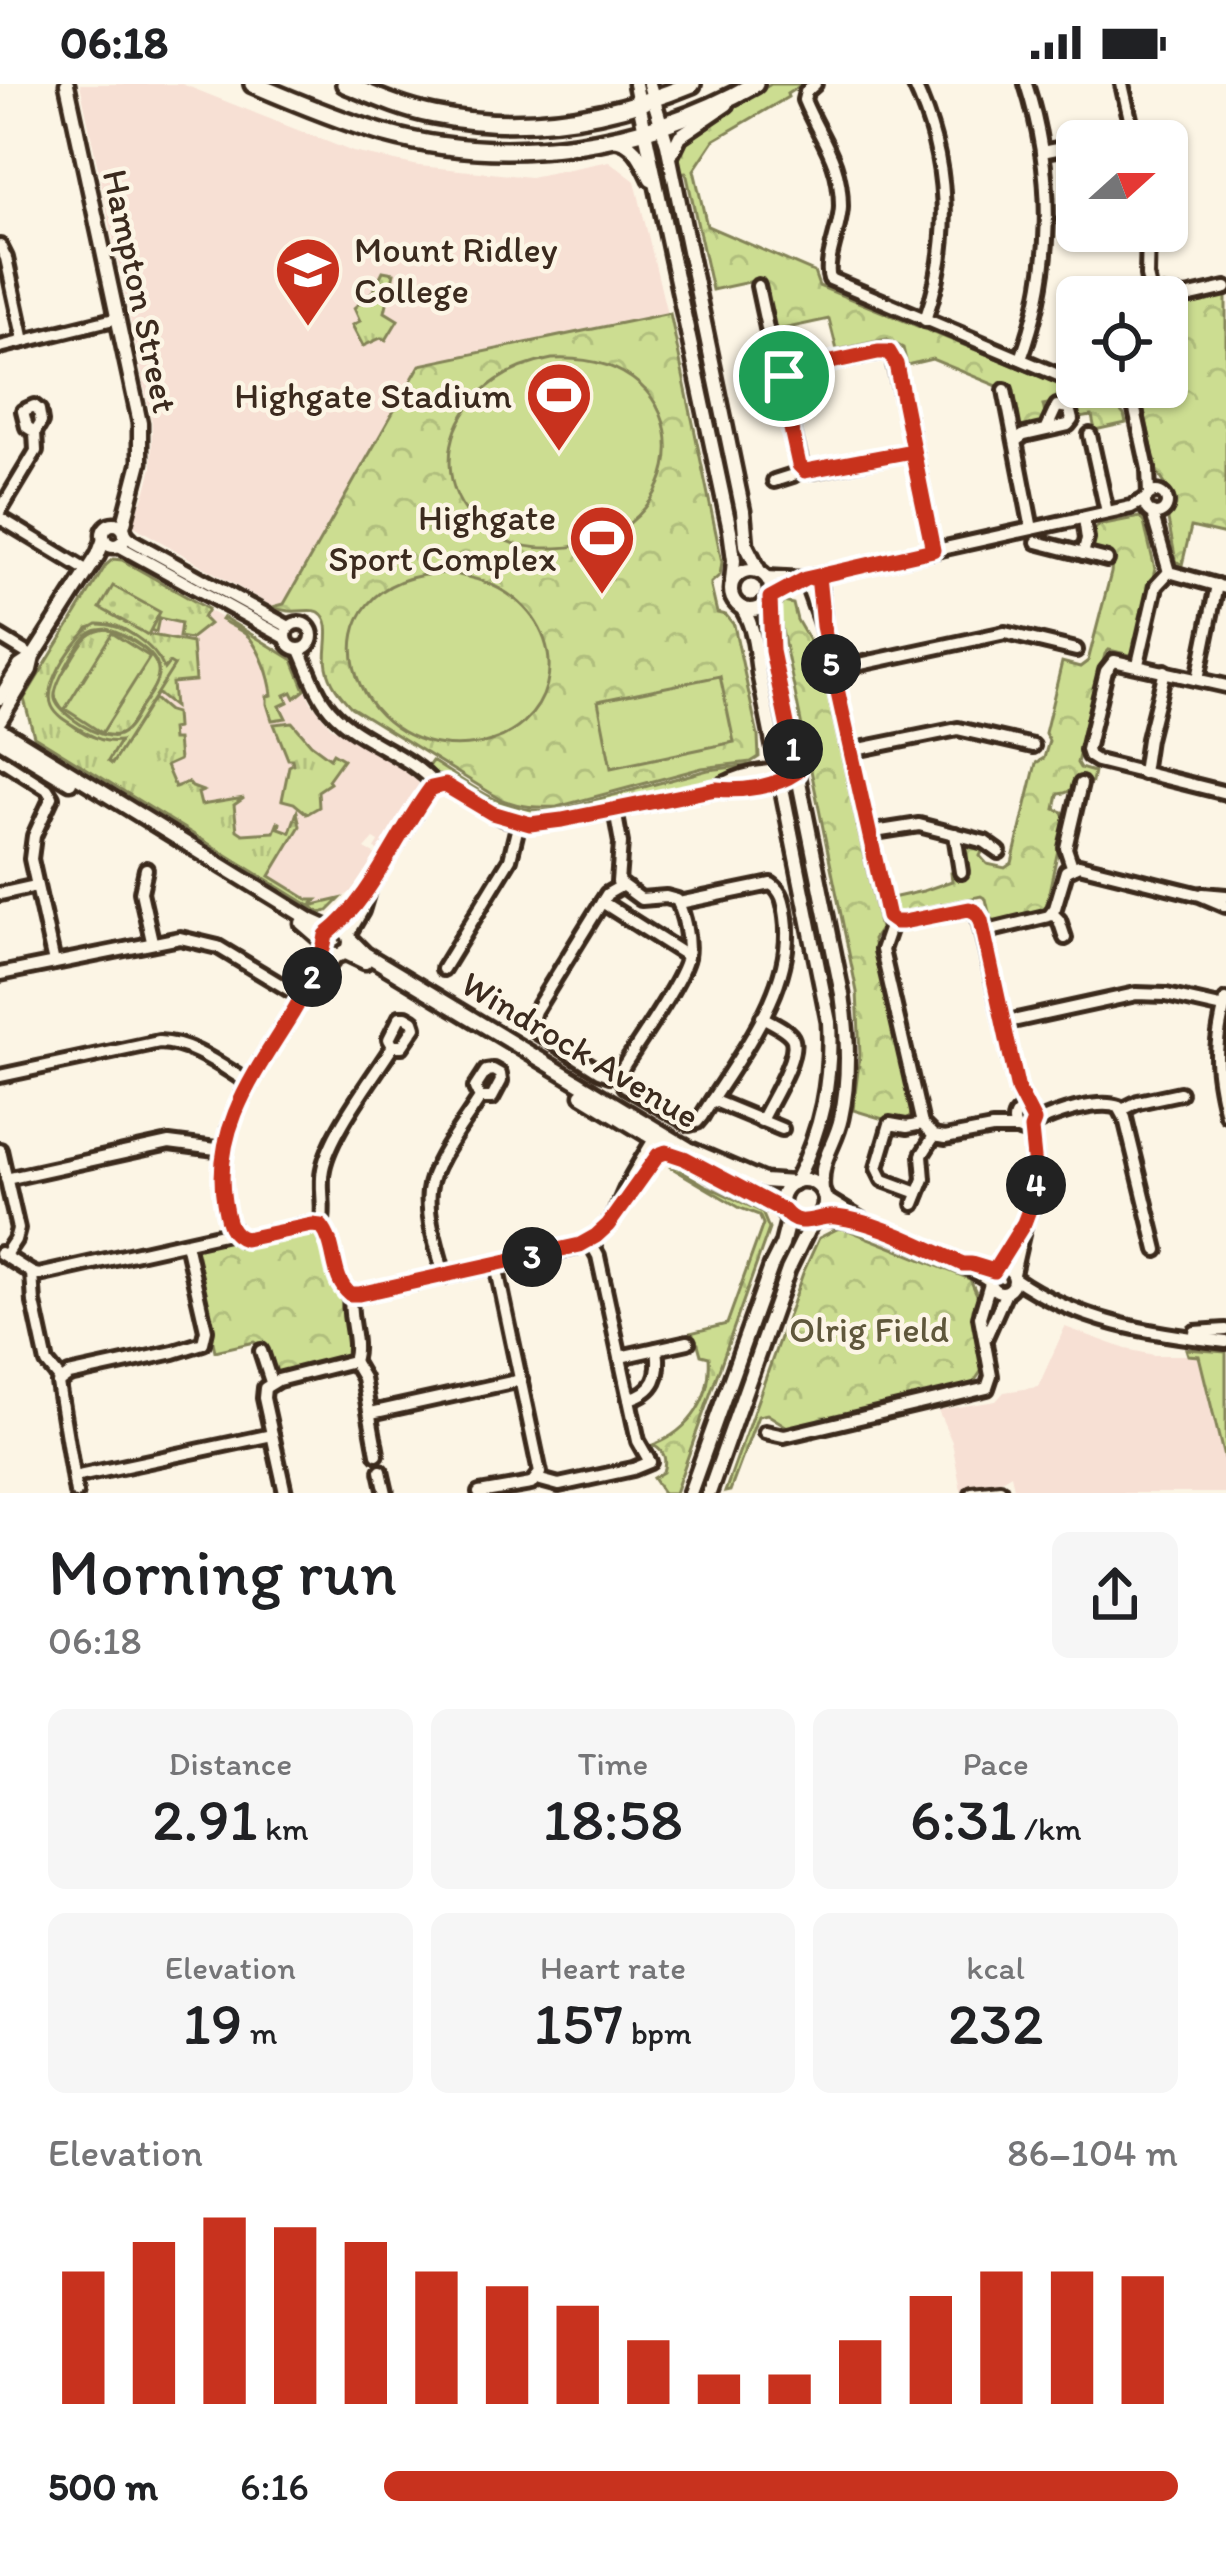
<!DOCTYPE html>
<meta charset="utf-8">
<style>
body{margin:0;font-family:Itim,sans-serif;background:#f6f6f6;color:#202124;height:100vh;display:flex;flex-direction:column;font-size:45px;white-space:nowrap}
*{box-sizing:border-box;margin:0}
p{font-size:39px;color:#757577}
.icon{flex:none;width:66px;height:66px;fill:none;stroke:currentColor;stroke-width:2;stroke-linecap:round;stroke-linejoin:round}
.map{position:relative;height:1409px;overflow:hidden}
.sheet{display:flex;flex-direction:column;background:#fff;flex:1}
.sheet>*{flex:none}
.needle{width:78px;rotate:69deg}
.buttons{position:absolute;left:1056px;top:36px;display:grid;gap:24px}
.buttons a{display:grid;place-items:center;width:132px;height:132px;border-radius:18px;background:#fff;box-shadow:0 3px 9px #0004;font-size:60px}
.pin{position:absolute;display:grid;place-items:center;width:102px;height:102px;color:#fff;margin:-51px;border:6px solid #fff;border-radius:50%;box-shadow:0 3px 12px #0007}
.km{position:absolute;width:60px;height:60px;margin:-30px;border-radius:50%;background:#222;color:#fff;font-size:33px;line-height:60px;text-align:center}
.round{display:grid;place-items:center;flex:none;width:126px;height:126px;border-radius:18px;background:#f6f6f6}
.summary{display:flex;align-items:center;justify-content:space-between;height:204px;padding:0 48px}
h1{font-size:66px;font-weight:600;line-height:90px}
.stats{display:grid;grid-template-columns:repeat(3,1fr);gap:18px;height:204px;padding:12px 48px}
.stats div{display:grid;align-content:center;border-radius:18px;background:#f6f6f6;text-align:center}
.stats b{font-size:60px;font-weight:600}
.stats small{font-size:33px;font-weight:400}
.stats p{font-size:33px}
.chart{height:336px;padding:24px 48px}
.chart p{display:flex;justify-content:space-between}
.chart svg{width:100%;height:216px;margin-top:12px;stroke:#c8321e;stroke-width:6}
ul{padding:0 48px;list-style:none;font-size:39px}
li{display:grid;grid-template-columns:192px 144px 1fr;align-items:center;height:90px}
li i{height:30px;border-radius:15px;background:#c8321e}
.status{display:flex;justify-content:space-between;align-items:center;height:84px;padding:0 60px;background:#fff;direction:ltr}
.status svg{height:33px;fill:currentColor}
.map>svg:first-child{display:block}
</style>
<div class="status"><b>06:18</b><svg viewBox="0 0 49 12"><path d="M0 12V9h3v3zM5 12V6h3v6zM10 12V3h3v9zM15 12V0h3v12zM26 1h20v11H26zM47 4h2v5h-2z"/></svg></div>
<div class="map">
<svg width="1226" height="1409" viewBox="0 0 1226 1409">
<defs>
<pattern id="grass-tufts" width="24" height="20" patternUnits="userSpaceOnUse" patternTransform="scale(3)"><rect width="24" height="20" fill="#ccdd91"/><path d="M3 7l-1-3M5 7V3M7 7l1-3M15 17l-1-3M17 17v-4M19 17l1-3" fill="none" stroke="#b0be7d"/></pattern>
<pattern id="park-crowns" width="20" height="18" patternUnits="userSpaceOnUse" patternTransform="scale(3)"><rect width="20" height="18" fill="#ccdd91"/><path d="M2 6a3 3 0 1 1 6 0M12 15a3 3 0 1 1 6 0" fill="none" stroke="#b0be7d"/></pattern>
<pattern id="garden-dots" width="8" height="8" patternUnits="userSpaceOnUse" patternTransform="scale(3)"><rect width="8" height="8" fill="#ccdd91"/><path d="M2 2h.1M6 6h.1" fill="none" stroke="#b0be7d" stroke-width="1.8" stroke-linecap="round"/></pattern>
</defs>
<rect width="100%" height="100%" fill="#fcf5e5"/>
<filter id="ink" filterUnits="userSpaceOnUse"><feTurbulence type="fractalNoise" baseFrequency=".00833" numOctaves="2"/><feDisplacementMap in="SourceGraphic" scale="24" xChannelSelector="R" yChannelSelector="G"/><feConvolveMatrix kernelMatrix="1 2 1 2 8 2 1 2 1" color-interpolation-filters="sRGB"/></filter>
<g filter="url(#ink)">
<!-- built -->
<g fill="#f7e0d4">
<polygon points="80,0 182,0 353,68 419,82 530,93 609,77 635,97 667,230 420,281 284,520 273,523 134,442 134,435 146,407 152,383 152,338"/>
<polygon points="113,475 122,476 293,576 311,618 331,643 417,694 419,702 378,768 375,765 379,758 374,755 365,765 376,771 351,808 340,815 309,822 34,652 24,615 106,481"/>
<polygon points="1065,1243 1126,1265 1154,1271 1199,1271 1226,1382 1226,1409 1015,1409 1011,1390 995,1400 961,1406 952,1358 938,1326 996,1317 1004,1308 1038,1303"/>
</g>
<!-- grass -->
<g fill="url(#grass-tufts)" stroke="#848458" stroke-width="3">
<polygon points="659,55 738,426 744,473 738,474 657,68 655,57"/>
<polygon points="383,187 394,189 385,228 398,236 386,256 381,254 363,262 352,241 360,237 354,224 373,207"/>
<path d="M113,475L122,476L208,525L203,534L209,540L190,555L179,553L181,539L159,534L156,548L150,546L147,550L192,559L195,597L172,599L174,623L156,609L173,583L164,587C158,569 129,543 109,540C104,540 93,543 88,544L49,611C53,630 81,651 101,655C107,657 114,656 121,656L112,679L153,614L168,627L175,629L176,644L171,645L172,656H177L179,676L166,682L175,703L188,698L192,703L203,707L198,709L201,721L244,714L234,721L237,746L243,750L274,748L278,738L280,739L279,744L290,748L297,728L300,742L270,792L309,816H317L310,822L340,815L328,827L321,829L34,652L24,615L106,481Z"/>
<path d="M223,533L293,576L305,606L295,614L292,608L285,611L288,618L280,622L286,634L272,636L267,620V612L272,611C270,592 261,568 249,553C242,546 230,541 221,536Z"/>
<path d="M107,545C125,552 162,569 158,593C156,604 146,616 140,625C135,633 131,643 124,648C105,662 50,629 55,605C57,594 68,582 73,573C83,557 88,547 107,545Z"/>
<polygon points="292,638 311,660 330,674 333,669 343,675 328,696 330,699 318,707 319,723 307,730 294,719 282,716 289,682 293,680 292,675 288,675 274,640"/>
<path d="M432,677C472,702 508,733 557,725L560,734C520,737 507,729 475,709H469L427,684Z"/>
<polygon points="760,680 760,685 729,691 699,704 691,702 654,709 649,714 599,724 593,722 562,728 561,725 708,686"/>
<polygon points="1186,1265 1226,1268 1226,1382 1199,1272 1188,1271"/>
</g>
<!-- park -->
<g fill="url(#park-crowns)" stroke="#848458" stroke-width="3">
<polygon points="771,0 803,0 787,10 788,13 714,56 694,86 707,142 814,188 819,202 1118,324 1124,331 1126,339 1095,346 1092,332 1079,334 1073,315 1043,321 1046,335 1043,339 1024,344 1019,341 1012,308 932,275 907,281 903,264 886,255 837,266 829,235 774,247 763,195 712,206 686,88 679,89 676,71 684,54"/>
<polygon points="1226,212 1226,451 1191,443 1182,481 1176,477 1168,436 1175,415 1157,388 1139,303 1167,303 1167,219 1184,222"/>
<path d="M670,229L722,478L720,491L711,499V503L717,529L726,531L734,541L758,652L759,673L751,678L702,684L557,723C537,724 521,723 502,716L351,623C340,611 330,599 327,583C323,567 335,538 319,528C310,523 292,532 273,523L284,520L420,281Z"/>
<path d="M1140,433L1144,439L1155,485L1135,567L1130,571L1109,566L1105,570L1077,679L1080,684L1094,688L1092,698L1075,695C1071,707 1070,709 1058,710L1055,725L1063,728L1065,733L1046,822L1041,826L995,837L990,833L986,815L981,812L899,831L894,827L892,814L923,807L952,797L951,789L967,785L963,763L966,760L979,764L982,768L980,772L987,780L1005,784L1012,779L1036,679L1044,674L1049,657L1045,649L1062,578L1080,583L1088,577L1111,489L1113,471L1093,466C1090,458 1092,446 1099,441Z"/>
<polygon points="783,518 793,520 797,536 821,577 880,845 873,855 912,1029 903,1041 853,1026 860,971 857,908 778,527"/>
<path d="M677,1083L703,1100L762,1128L769,1145L675,1409H663L653,1394L663,1388C667,1375 665,1368 653,1361C691,1346 712,1314 709,1273L701,1271L698,1260L693,1261L690,1249L727,1240L763,1140L759,1131L740,1124L672,1084Z"/>
<polygon points="841,1143 970,1195 978,1213 973,1225 984,1283 970,1304 789,1344 767,1330 758,1332 730,1407 725,1408 803,1189 819,1154"/>
<polygon points="311,1145 318,1146 326,1155 337,1207 345,1219 352,1266 347,1276 279,1291 274,1290 264,1264 254,1258 215,1267 193,1167 197,1161 224,1154 240,1161"/>
</g>
<!-- garden -->
<polygon fill="url(#garden-dots)" stroke="#848458" stroke-width="3" points="113,502 160,528 148,551 100,524"/>
<!-- pitch -->
<g fill="#ccdd91" stroke="#848458" stroke-width="3" fill-rule="evenodd">
<path d="M552,275C710,267 700,459 556,464C419,469 412,300 552,275Z"/>
<path d="M447,489C472,493 495,499 515,515C574,563 553,647 478,660C345,681 292,493 447,489Z"/>
<path d="M97,540C122,539 155,561 164,585L169,579L174,582L112,680L108,677L120,657C104,659 96,654 83,647C72,640 57,634 52,622C42,601 78,549 97,540ZM107,545C125,551 163,569 158,592C156,604 146,615 140,625C134,635 128,649 116,652C101,656 58,630 55,615C52,602 79,558 89,550C96,545 99,546 107,545Z"/>
<polygon points="112,549 150,573 102,649 65,625"/>
<polygon points="720,592 734,658 611,684 598,617"/>
</g>
<g fill="none" stroke-linecap="round" stroke-linejoin="round">
<!-- minor casing -->
<g stroke="#3b2a1e" stroke-width="20">
<g id="minor">
<path d="M815,0L806,8L804,16C820,55 841,75 841,122C841,144 824,177 830,195L1077,299"/>
<path d="M914,0C950,76 953,157 925,236"/>
<polyline points="1122,0 1135,57"/>
<polyline points="1093,57 1133,48"/>
<polyline points="1042,68 1077,61"/>
<polyline points="1148,147 1147,192 1151,210"/>
<polyline points="0,162 6,174 24,257"/>
<polyline points="758,202 774,277 784,292"/>
<polyline points="1147,213 1156,210 1186,213 1226,204"/>
<polyline points="0,263 118,234"/>
<path d="M1021,275C1054,186 1055,90 1026,0"/>
<polyline points="1086,303 1106,310 1130,308"/>
<polyline points="1130,303 1148,385 1149,410"/>
<polyline points="1005,306 1032,445"/>
<polyline points="1090,351 1107,428"/>
<polyline points="1017,356 1024,351 1068,341 1072,336 1069,324 1057,322 1046,346"/>
<polyline points="912,367 814,387 802,385 782,304 784,292 789,287 878,268 885,267 892,271 910,347 933,466"/>
<polyline points="774,397 793,391 802,385"/>
<circle cx="1156" cy="419" r="11"/>
<polyline points="0,427 36,367 35,348 41,338 39,326 34,322 23,327 27,343 35,348"/>
<polyline points="1152,429 1169,488 1226,504"/>
<polyline points="0,434 86,486"/>
<polyline points="126,450 133,457 289,543"/>
<polyline points="1037,458 1107,476"/>
<polyline points="119,462 286,554"/>
<polyline points="1083,470 1087,455 1084,434"/>
<polyline points="818,492 823,532"/>
<polyline points="767,493 805,495"/>
<polyline points="805,495 822,542 886,829 890,835 899,838 963,825 973,826 978,830 1018,1006 1027,1028"/>
<polyline points="770,514 805,495 1131,423 1146,415"/>
<circle cx="299" cy="552" r="13"/>
<polyline points="0,553 33,573"/>
<path d="M300,566C308,583 314,604 325,619C352,657 406,666 435,701"/>
<polyline points="1138,580 1156,502 1169,488"/>
<polyline points="832,586 1005,549 1076,566"/>
<polyline points="1198,595 1217,501"/>
<polyline points="1226,602 1114,577 1106,587 1087,666 1089,672 1097,677 1226,709"/>
<polyline points="850,667 958,645 1033,662"/>
<polyline points="0,675 47,705 52,713 34,752 31,775 54,879"/>
<polyline points="1143,689 1148,655 1165,587"/>
<path d="M615,726L621,759L618,798L641,815L666,813L677,816C684,831 690,856 687,873C682,897 638,959 623,983L620,993L625,1002L690,1040L697,1038L702,1032C737,974 796,904 786,833C784,819 783,808 771,800L679,819"/>
<polyline points="868,749 919,741 985,758 999,768"/>
<polyline points="955,750 961,788"/>
<polyline points="1072,782 1066,764 1081,700"/>
<polyline points="146,785 141,808 152,857"/>
<polyline points="0,810 36,802"/>
<polyline points="1203,810 1226,812"/>
<polyline points="602,818 687,872"/>
<polyline points="1052,829 1059,836 1065,854"/>
<polyline points="892,837 882,866 922,1040 934,1052 945,1054 992,1045 1017,1045"/>
<path d="M337,845L369,804L429,706L435,701L450,703L502,734L530,739L562,736L716,705C742,708 775,703 797,688C771,684 738,689 716,705"/>
<polyline points="983,848 1049,832 1055,824 1066,787 1079,781 1200,811 1226,822"/>
<polyline points="348,851 362,827 368,807"/>
<path d="M325,863C296,948 211,1014 223,1111C225,1127 227,1143 239,1154H250L312,1141L321,1142C339,1162 328,1201 354,1211L573,1164C617,1146 613,1128 632,1092C640,1078 649,1064 657,1050"/>
<polyline points="443,885 510,775 519,738"/>
<polyline points="0,890 180,854 218,863 301,913"/>
<polyline points="313,897 322,891 338,870"/>
<path d="M1226,916C1214,964 1214,982 1226,1030"/>
<polyline points="1003,939 1136,910 1166,911 1224,924"/>
<polyline points="620,989 610,991 599,987 537,948 531,939 535,927 607,810 621,802"/>
<path d="M0,992L159,958C193,959 221,982 249,999"/>
<polyline points="712,1016 782,1045"/>
<polyline points="1122,1026 1138,1018 1180,1009"/>
<circle cx="1024" cy="1037" r="10"/>
<path d="M761,1037C769,1019 798,975 793,956C790,946 771,938 762,933"/>
<path d="M1034,1040C1054,1030 1098,1015 1119,1023L1125,1034L1157,1166"/>
<polyline points="0,1066 18,1145 15,1156 5,1171"/>
<polyline points="6,1095 169,1059 224,1066"/>
<polyline points="918,1109 883,1096 877,1084 890,1040 907,1043 922,1040"/>
<polyline points="824,1113 868,1140 963,1180 990,1197"/>
<path d="M626,1114C635,1105 654,1070 664,1068C667,1068 671,1069 674,1070"/>
<polyline points="914,1120 924,1095 922,1071 934,1052"/>
<polyline points="818,1133 853,1137"/>
<path d="M321,1142C326,1123 319,1105 323,1085C330,1049 373,994 393,962L389,955L400,933H406L413,937L415,943L402,962H393"/>
<polyline points="0,1169 32,1189 39,1191 232,1148"/>
<circle cx="1002" cy="1196" r="12"/>
<path d="M997,1185C1012,1162 1038,1123 1037,1094C1036,1078 1032,1061 1031,1045"/>
<polyline points="32,1189 34,1219 47,1279 60,1295"/>
<polyline points="1013,1190 1024,1142"/>
<path d="M444,1192C438,1166 426,1134 429,1107C432,1078 465,1039 480,1014L475,1004L486,987L493,986L500,990L501,997L492,1014H480"/>
<path d="M1014,1194C1077,1238 1152,1250 1226,1258"/>
<polyline points="1195,1248 1226,1246"/>
<polyline points="986,1253 1006,1208"/>
<polyline points="261,1267 271,1298"/>
<polyline points="620,1273 688,1258"/>
<polyline points="353,1277 363,1294 377,1370"/>
<path d="M629,1315C656,1307 661,1291 657,1265"/>
<polyline points="371,1329 521,1296"/>
<polyline points="765,1348 784,1352 987,1304 991,1292 980,1233 990,1199"/>
<polyline points="381,1387 386,1409"/>
<polyline points="74,1393 272,1351"/>
<polyline points="537,1395 559,1401 633,1385 650,1378 638,1357 598,1172 589,1156"/>
<polyline points="76,1409 58,1299 69,1291 174,1268 203,1259 206,1246 186,1159"/>
<path d="M285,1409L264,1314L265,1304L278,1296L353,1277C360,1257 347,1233 351,1210"/>
<polyline points="479,1409 531,1400 540,1389 496,1181"/>
<polyline points="972,1409 1000,1406"/>
</g>
</g>
<!-- tertiary casing -->
<g stroke="#3b2a1e" stroke-width="21">
<g id="tertiary">
<polyline points="67,0 140,339 140,378 123,443"/>
<polyline points="635,0 730,446 734,476 732,497"/>
<polyline points="649,0 667,60 743,427 746,461 759,487"/>
<path d="M614,55C636,58 642,77 651,95"/>
<polyline points="670,73 680,52 727,20"/>
<circle cx="114" cy="451" r="11"/>
<circle cx="751" cy="506" r="20"/>
<path d="M768,517L773,569L842,910C848,951 850,993 841,1034C835,1062 819,1075 822,1106"/>
<path d="M743,525C755,546 756,565 759,589L829,938C832,997 822,1045 796,1097"/>
<polyline points="0,614 20,582 32,574"/>
<polyline points="0,636 30,586 33,573 98,471 104,455"/>
<polyline points="0,645 312,837 332,846"/>
<polyline points="0,656 70,698"/>
<polyline points="302,839 324,858"/>
<circle cx="337" cy="858" r="13"/>
<polyline points="350,855 365,870 689,1065 764,1097 793,1099"/>
<polyline points="344,868 365,878"/>
<polyline points="582,1011 717,1093 784,1127"/>
<circle cx="803" cy="1118" r="22"/>
<polyline points="690,1409 771,1183 782,1161 789,1133"/>
<polyline points="709,1409 788,1186 812,1137"/>
</g>
</g>
<!-- secondary casing -->
<g stroke="#3b2a1e" stroke-width="24">
<g id="secondary">
<path d="M253,0C295,18 338,36 382,49C507,84 644,63 755,0"/>
<path d="M345,0C374,12 403,25 434,31C522,49 610,34 692,0"/>
</g>
</g>
<!-- minor -->
<use href="#minor" stroke="#fcf5e5" stroke-width="10"/>
<!-- tertiary -->
<use href="#tertiary" stroke="#fcf5e5" stroke-width="12"/>
<!-- secondary -->
<use href="#secondary" stroke="#fcf5e5" stroke-width="15"/>
</g>
</g>
<g fill="none" stroke-linecap="round" stroke-linejoin="round" filter="url(#ink)">
<!-- route casing -->
<g stroke="#fff" stroke-width="24">
<path id="route" d="M784,292L782,304L799,381L805,387L912,367L933,466L805,495L770,514L772,567L797,688C775,703 742,708 716,705L562,736L530,740L492,729L445,701L431,704C395,752 373,814 326,851C322,879 307,904 293,928C256,988 212,1044 224,1118C227,1135 228,1150 245,1155L312,1141L321,1142C338,1162 330,1194 350,1210H359L580,1161L596,1152L608,1141L658,1071L666,1068L684,1074L784,1127C800,1147 814,1131 836,1133C880,1138 923,1163 963,1180H971L994,1187L1024,1139L1035,1110L1036,1094L1031,1045L1034,1037L1018,1006L981,836L976,828L969,825L903,838H895L888,833L823,542L818,492L933,466L896,280L889,268H878L789,287L784,292"/>
</g>
<!-- route -->
<use href="#route" stroke="#c8321e" stroke-width="15"/>
</g>
<!-- icons -->
<defs>
<g id="school-pin" transform="scale(3.45)"><path d="M0 17L-7.5 6A9.5 9.5 0 1 1 7.5 6Z" fill="#c8321e" stroke="#fcf5e5"/><path d="M0-5L7-2L0 1L-7-2ZM-4 1L0 2.5L4 1V4Q0 6-4 4Z" fill="#fff"/></g>
<g id="stadium-pin" transform="scale(3.45)"><path d="M0 17L-7.5 6A9.5 9.5 0 1 1 7.5 6Z" fill="#c8321e" stroke="#fcf5e5"/><path d="M0-5a6.5 5 0 1 0 0 10a6.5 5 0 1 0 0-10ZM-3.5-1.8h7v3.6h-7Z" fill="#fff"/></g>
</defs>
<g fill-rule="evenodd">
<use href="#school-pin" x="308" y="186"/>
<use href="#stadium-pin" x="559" y="311"/>
<use href="#stadium-pin" x="602" y="454"/>
</g>
<g text-anchor="middle" stroke-width="9" stroke-linejoin="round" paint-order="stroke">
<!-- poi labels -->
<g font-size="36" fill="#3b2a1e" stroke="#fcf5e5" text-anchor="end">
<text x="354" y="178" text-anchor="start">Mount Ridley<tspan x="354" dy="41">College</tspan></text>
<text x="512" y="324">Highgate Stadium</text>
<text x="556" y="446">Highgate<tspan x="556" dy="41">Sport Complex</tspan></text>
</g>
<!-- street labels -->
<g font-size="36" fill="#3b2a1e" stroke="#fcf5e5">
<text transform="translate(141 207) rotate(78)" y="13">Hampton Street</text>
<text transform="translate(581 965) rotate(31)" y="13">Windrock Avenue</text>
</g>
<!-- park labels -->
<g font-size="36" fill="#5f573b" stroke="#fcf5e5">
<text x="869" y="1258">Olrig Field</text>
</g>
</g>
</svg>
<div class="buttons">
<a><svg class="needle" viewBox="-14 -14 28 28"><path d="M0-13l5 13h-10z" fill="#e53935"/><path d="M0 13l5-13h-10z" fill="#757577"/></svg></a>
<a><svg class="icon" aria-label="locate" viewBox="0 0 24 24"><circle cx="12" cy="12" r="6"/><path d="M12 2v4M12 18v4M2 12h4M18 12h4"/></svg></a>
</div>
<div class="pin" style="left:784px;top:292px;background:#1e9e55"><svg class="icon" aria-label="arrive" viewBox="0 0 24 24"><path d="M6 21V4h12l-3 4 3 4H6"/></svg></div>
<b class="km" style="left:793px;top:665px">1</b>
<b class="km" style="left:312px;top:893px">2</b>
<b class="km" style="left:532px;top:1173px">3</b>
<b class="km" style="left:1036px;top:1101px">4</b>
<b class="km" style="left:831px;top:580px">5</b>
</div>
<section class="sheet">
<div class="summary"><div><h1>Morning run</h1><p>06:18</p></div><a class="round"><svg class="icon" aria-label="share" viewBox="0 0 24 24"><path d="M12 15V3M7 8l5-5 5 5M5 13v7h14v-7"/></svg></a></div>
<div class="stats">
<div><p>Distance</p><b>2.91<small> km</small></b></div>
<div><p>Time</p><b>18:58</b></div>
<div><p>Pace</p><b>6:31<small> /km</small></b></div>
</div>
<div class="stats">
<div><p>Elevation</p><b>19<small> m</small></b></div>
<div><p>Heart rate</p><b>157<small> bpm</small></b></div>
<div><p>kcal</p><b>232</b></div>
</div>
<div class="chart"><p><span>Elevation</span>86–104 m</p>
<svg viewBox="0 0 160 44" preserveAspectRatio="none"><path d="M5 44V17M15 44V11M25 44V6M35 44V8M45 44V11M55 44V17M65 44V20M75 44V24M85 44V31M95 44V38M105 44V38M115 44V31M125 44V22M135 44V17M145 44V17M155 44V18"/></svg>
</div>
<ul>
<li><b>500 m</b>6:16<i style="width:100%"></i></li>
</ul>
</section>
